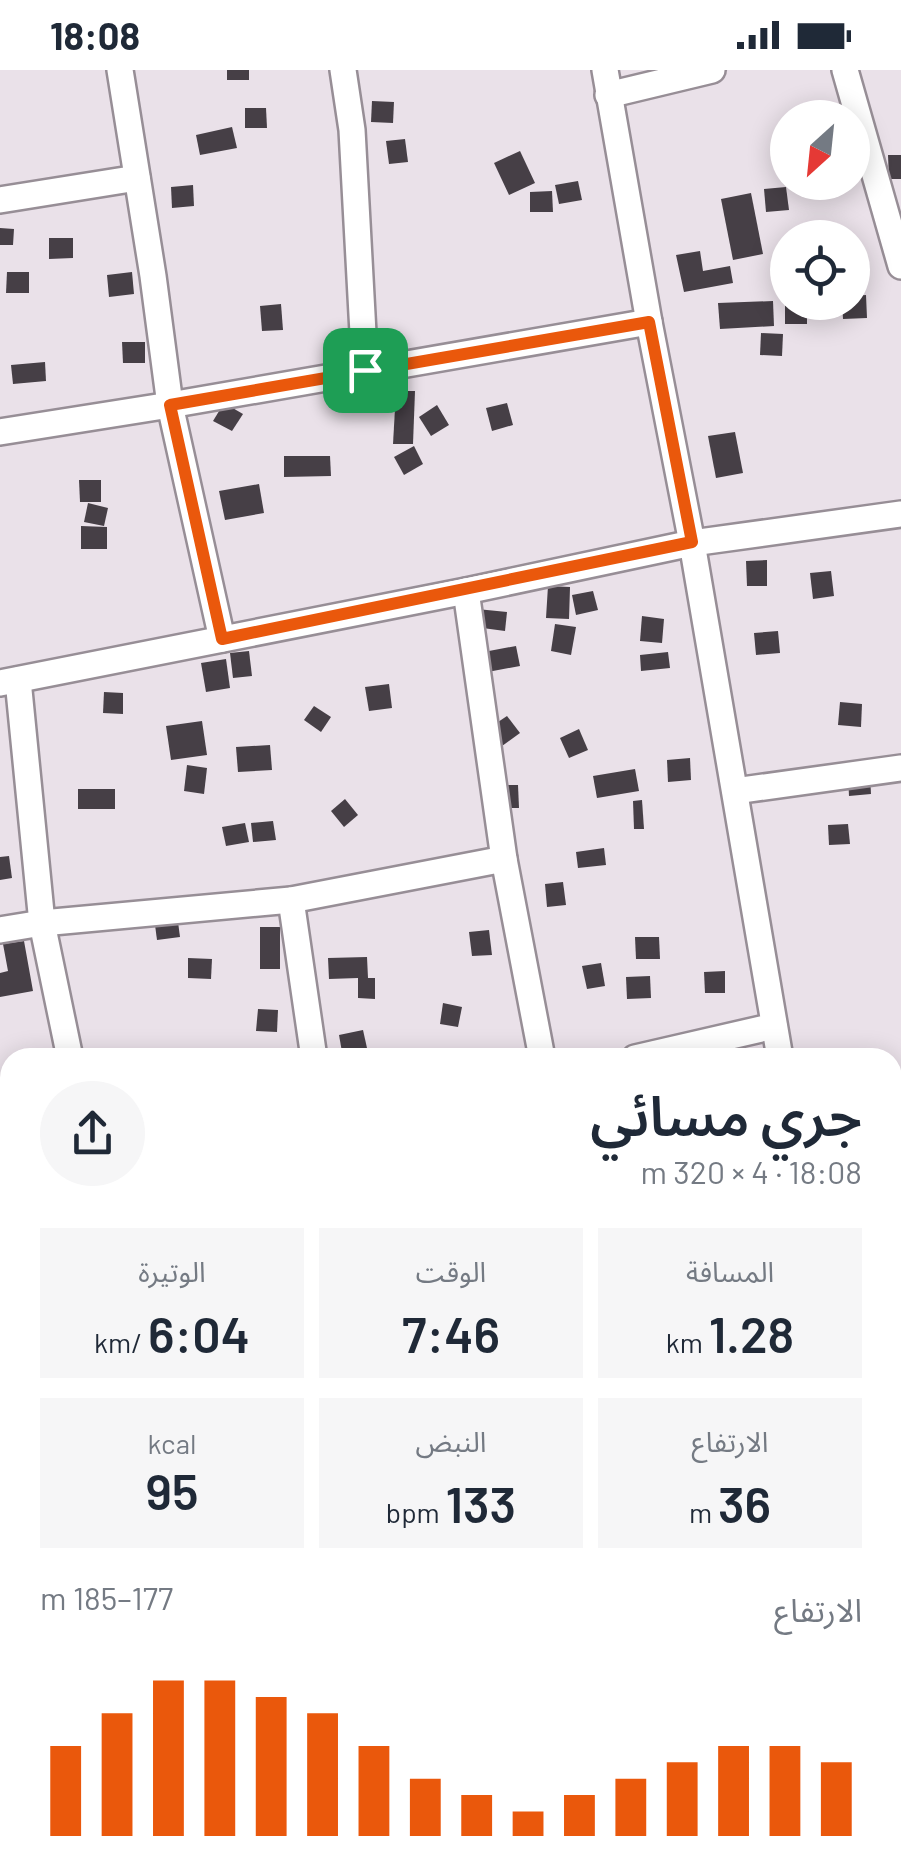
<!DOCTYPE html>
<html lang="ar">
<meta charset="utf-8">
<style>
body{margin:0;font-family:Barlow,"Noto Sans Arabic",sans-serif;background:#f6f6f7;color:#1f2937;direction:rtl;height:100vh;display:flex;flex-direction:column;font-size:38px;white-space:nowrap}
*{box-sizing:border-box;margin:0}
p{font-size:32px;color:#747a83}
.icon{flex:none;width:55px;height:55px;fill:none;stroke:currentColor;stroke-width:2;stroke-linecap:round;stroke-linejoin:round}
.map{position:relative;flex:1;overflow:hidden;direction:ltr}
.sheet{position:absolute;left:0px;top:978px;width:902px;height:812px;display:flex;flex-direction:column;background:#fff;border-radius:30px 30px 0 0;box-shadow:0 5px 25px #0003;direction:rtl}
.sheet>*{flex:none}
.needle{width:65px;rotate:207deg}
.controls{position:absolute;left:770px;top:30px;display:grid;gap:20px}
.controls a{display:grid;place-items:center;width:100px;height:100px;border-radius:50%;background:#fff;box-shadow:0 5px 25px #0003;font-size:50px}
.pin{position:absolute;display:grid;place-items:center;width:85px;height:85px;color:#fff;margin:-42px;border-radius:20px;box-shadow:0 5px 15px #0006}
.round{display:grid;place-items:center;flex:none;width:105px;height:105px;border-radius:52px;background:#f6f6f7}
.headline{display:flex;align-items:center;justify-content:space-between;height:170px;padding:0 40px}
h1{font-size:55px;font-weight:600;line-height:75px}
.figures{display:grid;grid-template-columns:repeat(3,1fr);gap:15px;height:170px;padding:10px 40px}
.figures div{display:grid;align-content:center;border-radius:0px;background:#f6f6f7;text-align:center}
.figures b{font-size:50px;font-weight:600}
.figures small{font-size:28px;font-weight:400}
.figures p{font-size:28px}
.chart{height:280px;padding:20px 40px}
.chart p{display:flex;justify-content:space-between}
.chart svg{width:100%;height:180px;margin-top:10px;stroke:#ea580c;stroke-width:6}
.status{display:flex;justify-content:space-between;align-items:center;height:70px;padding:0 50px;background:#fff;direction:ltr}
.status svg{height:28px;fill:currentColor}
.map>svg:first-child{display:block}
</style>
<div class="status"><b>18:08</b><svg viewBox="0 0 49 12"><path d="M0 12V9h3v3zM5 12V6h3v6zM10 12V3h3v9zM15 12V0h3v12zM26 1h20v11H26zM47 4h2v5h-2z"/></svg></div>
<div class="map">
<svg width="901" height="1789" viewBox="0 0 901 1789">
<rect width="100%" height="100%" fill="#eae1e9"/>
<!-- building -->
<g fill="#463f46">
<rect x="227" y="0" width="22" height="10"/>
<polygon points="372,31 394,32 393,53 371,52"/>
<polygon points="245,38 266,38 267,58 245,58"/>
<polygon points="232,57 237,78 200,85 196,65"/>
<polygon points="405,69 408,92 389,94 386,71"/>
<polygon points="520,81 535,113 509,125 494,93"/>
<polygon points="888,85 901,85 901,109 889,109"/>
<polygon points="578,111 582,130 559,134 555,115"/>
<polygon points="193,115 194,136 172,138 171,117"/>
<polygon points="786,117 789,140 766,142 764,119"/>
<polygon points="552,121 553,142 530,142 530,122"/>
<polygon points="751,123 763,184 733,190 721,129"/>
<polygon points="0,158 14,159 13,175 0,175"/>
<polygon points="49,168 73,168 73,188 49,189"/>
<polygon points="700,181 703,201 730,196 733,213 684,222 676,185"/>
<polygon points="7,202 29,202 29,223 6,223"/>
<polygon points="132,202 134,224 109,227 107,205"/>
<polygon points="866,225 867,248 843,249 842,232 852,232 852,226"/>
<polygon points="773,231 774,256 720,259 718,233"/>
<rect x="785" y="232" width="22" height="22"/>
<polygon points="281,234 283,260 262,261 260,236"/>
<polygon points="761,263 783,264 782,286 760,285"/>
<polygon points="122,272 145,272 145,293 123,293"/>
<polygon points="45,292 46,311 13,314 11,295"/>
<polygon points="396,321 415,321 413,374 393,374"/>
<polygon points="224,333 243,344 232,361 213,351"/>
<polygon points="507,333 513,355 492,361 486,338"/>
<polygon points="437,335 449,355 431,366 419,347"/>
<polygon points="735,362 743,403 716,408 708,366"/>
<polygon points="414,376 423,394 404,405 394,387"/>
<polygon points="284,386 330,386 331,406 284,407"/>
<polygon points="79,410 101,410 101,432 80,432"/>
<polygon points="259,414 264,443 225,450 219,421"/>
<polygon points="88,433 108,438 104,456 84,452"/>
<polygon points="81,456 107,457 107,479 81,479"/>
<polygon points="767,490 767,516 747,516 746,491"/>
<polygon points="831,501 834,526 813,529 810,503"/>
<polygon points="548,516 570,517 569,549 546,548"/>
<polygon points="593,521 598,540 576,545 572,525"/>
<polygon points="477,539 507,542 505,561 475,557"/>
<polygon points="642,546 664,549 662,573 640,571"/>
<polygon points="555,554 576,557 571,585 551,581"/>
<polygon points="778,561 780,583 756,585 754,563"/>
<polygon points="516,576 520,596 477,604 473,584"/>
<polygon points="249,581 252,606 233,608 230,583"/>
<polygon points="668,582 670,598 641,601 640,585"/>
<polygon points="226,589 230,618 206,622 201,593"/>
<polygon points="389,614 392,638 369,641 365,617"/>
<polygon points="104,622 123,623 123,644 103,643"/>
<polygon points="840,632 862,634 861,657 838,655"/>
<polygon points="314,636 331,647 321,662 304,650"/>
<polygon points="507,646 520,663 502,676 489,658"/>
<polygon points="202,651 207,685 171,690 166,656"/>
<polygon points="579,659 588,680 569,688 560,668"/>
<polygon points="270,675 272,700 238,702 236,677"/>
<polygon points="690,688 691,710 668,712 667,690"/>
<polygon points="187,695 207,698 204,724 184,721"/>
<polygon points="635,699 639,721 597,728 593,706"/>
<polygon points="870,704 871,724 849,726 848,705"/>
<polygon points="498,715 518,715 519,738 498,738"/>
<rect x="78" y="719" width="37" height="20"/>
<polygon points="345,729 358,745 344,757 331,741"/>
<polygon points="642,730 644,759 634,759 633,731"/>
<polygon points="273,751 276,770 253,772 251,753"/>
<polygon points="245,753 249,772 226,776 222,757"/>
<polygon points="848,754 850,774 829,775 828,755"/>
<polygon points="604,778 606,795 578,798 576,782"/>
<polygon points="9,786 12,808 0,810 0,787"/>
<polygon points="563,812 566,835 547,837 545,814"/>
<polygon points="178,852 180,867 157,870 155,855"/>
<rect x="260" y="857" width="20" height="42"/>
<polygon points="489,860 492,885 472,886 469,862"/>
<polygon points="635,867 659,867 660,889 636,889"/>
<polygon points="24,871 33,921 0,927 0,903 8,901 3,874"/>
<polygon points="367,887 368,908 375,908 375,929 358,928 358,908 329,909 328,888"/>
<polygon points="188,888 212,889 211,909 188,908"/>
<polygon points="601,893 605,916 587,919 582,896"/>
<polygon points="725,901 725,923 705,923 704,902"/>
<polygon points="650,906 651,928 627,929 626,907"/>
<polygon points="443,933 462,937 458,957 440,954"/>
<polygon points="258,939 278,940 277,962 256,961"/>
<polygon points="363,960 367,978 342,982 339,965"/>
<polygon points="156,978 182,978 183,988 156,988"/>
</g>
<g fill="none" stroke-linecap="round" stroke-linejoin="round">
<!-- street casing -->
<g stroke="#978e96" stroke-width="30">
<g id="street">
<polyline points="120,0 153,206 170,335 222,569"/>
<polyline points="343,0 352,60 365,300"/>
<polyline points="605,0 649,252 692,473 780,988"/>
<polyline points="845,0 901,196"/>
<polyline points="608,25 712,0"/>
<polyline points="0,130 137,108"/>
<polyline points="0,362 170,335 649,252"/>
<polyline points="466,521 504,789 542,988"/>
<polyline points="18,610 42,853 70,988"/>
<polyline points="0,613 466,521 692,473 901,444"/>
<polyline points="735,721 901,698"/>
<polyline points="291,830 314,988"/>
<polyline points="0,860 42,853 291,830 504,789"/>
<polyline points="635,988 774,956"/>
<polyline points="892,1157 901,1156"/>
<polyline points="0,1315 10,1313"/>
<polyline points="0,1552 10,1550"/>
<polyline points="892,1558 901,1573"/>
<polyline points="892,1631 901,1630"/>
<polyline points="0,1771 10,1769"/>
<polyline points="426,1789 426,1780"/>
</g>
</g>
<!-- street -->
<use href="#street" stroke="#fff" stroke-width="25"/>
</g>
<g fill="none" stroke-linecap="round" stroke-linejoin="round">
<!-- route casing -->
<g stroke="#fff" stroke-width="20">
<polygon id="route" points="649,252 692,472 222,569 170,335"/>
</g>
<!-- route -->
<use href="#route" stroke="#ea580c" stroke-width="12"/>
</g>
</svg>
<div class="controls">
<a><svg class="needle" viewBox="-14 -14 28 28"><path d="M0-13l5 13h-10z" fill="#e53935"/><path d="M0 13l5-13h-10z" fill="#747a83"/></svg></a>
<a><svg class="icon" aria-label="locate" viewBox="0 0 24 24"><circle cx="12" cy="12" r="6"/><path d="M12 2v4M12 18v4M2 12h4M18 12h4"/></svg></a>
</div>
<div class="pin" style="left:365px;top:300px;background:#1e9e55"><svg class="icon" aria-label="arrive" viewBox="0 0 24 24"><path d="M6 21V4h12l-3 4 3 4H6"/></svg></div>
<section class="sheet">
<div class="headline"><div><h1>جري مسائي</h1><p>18:08 · 4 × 320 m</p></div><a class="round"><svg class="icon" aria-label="share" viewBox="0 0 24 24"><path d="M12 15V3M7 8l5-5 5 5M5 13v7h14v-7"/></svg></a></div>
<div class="figures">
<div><p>المسافة</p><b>1.28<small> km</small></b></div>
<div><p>الوقت</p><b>7:46</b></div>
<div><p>الوتيرة</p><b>6:04<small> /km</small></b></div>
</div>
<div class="figures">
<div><p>الارتفاع</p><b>36<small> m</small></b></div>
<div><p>النبض</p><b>133<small> bpm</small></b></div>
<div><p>kcal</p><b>95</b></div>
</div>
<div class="chart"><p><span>الارتفاع</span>177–185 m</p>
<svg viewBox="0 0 160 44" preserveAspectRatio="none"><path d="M5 44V22M15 44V14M25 44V6M35 44V6M45 44V10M55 44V14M65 44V22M75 44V30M85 44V34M95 44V38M105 44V34M115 44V30M125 44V26M135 44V22M145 44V22M155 44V26"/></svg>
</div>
</section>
</div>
